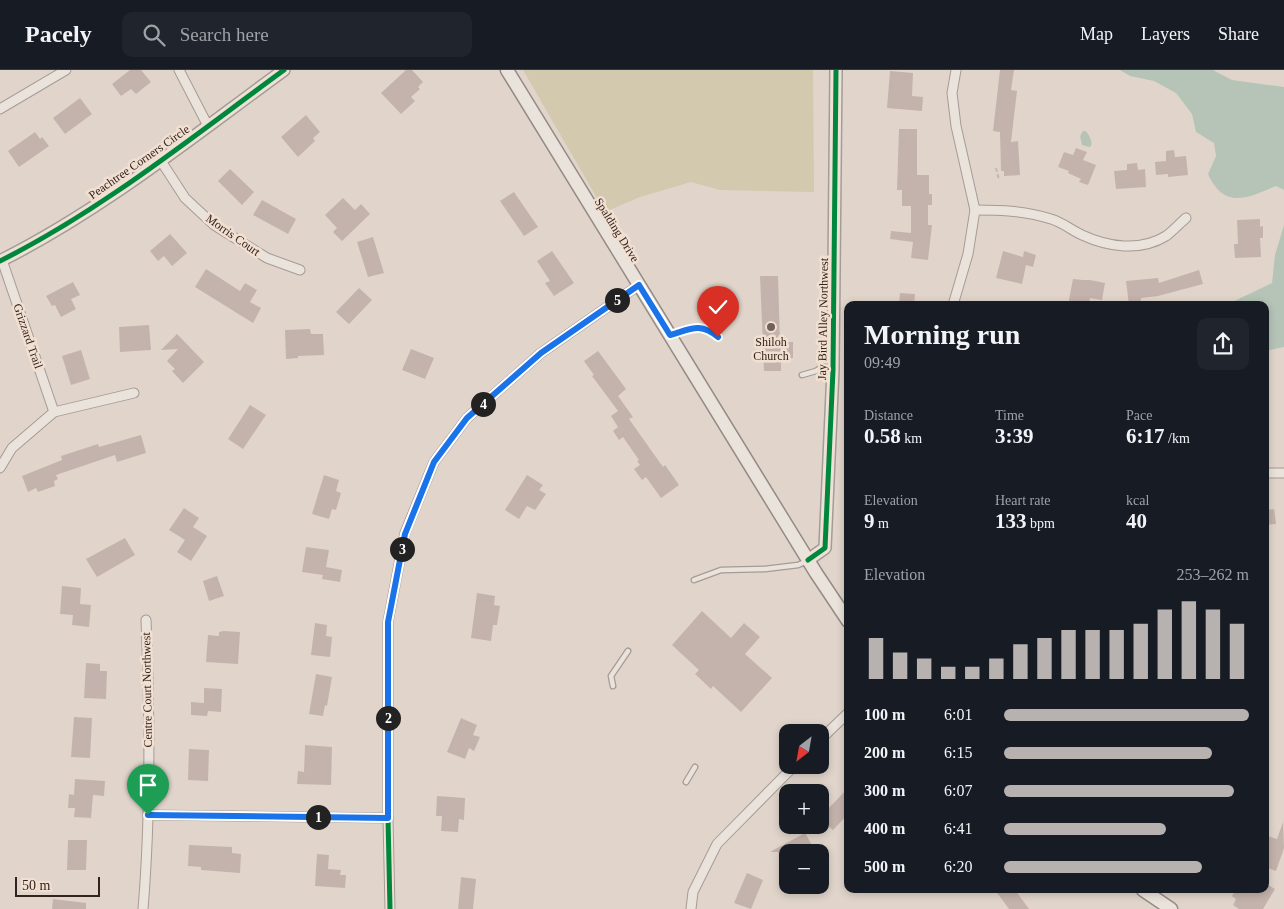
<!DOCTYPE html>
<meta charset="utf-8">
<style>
body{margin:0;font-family:Georgia,serif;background:#20242c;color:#f1f3f6;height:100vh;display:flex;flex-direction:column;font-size:19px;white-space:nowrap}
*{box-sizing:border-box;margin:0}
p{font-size:16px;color:#9ea1a6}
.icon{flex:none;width:28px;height:28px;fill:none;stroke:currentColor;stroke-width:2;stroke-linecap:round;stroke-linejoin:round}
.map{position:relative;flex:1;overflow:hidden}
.details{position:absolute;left:844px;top:231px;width:425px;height:592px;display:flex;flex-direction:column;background:#171b24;border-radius:10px;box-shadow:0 2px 8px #0003}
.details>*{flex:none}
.needle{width:32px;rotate:211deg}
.buttons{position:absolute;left:779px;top:654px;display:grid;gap:10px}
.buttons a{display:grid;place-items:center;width:50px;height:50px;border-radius:10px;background:#171b24;box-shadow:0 2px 8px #0003;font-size:25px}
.scale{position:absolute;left:15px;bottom:12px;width:85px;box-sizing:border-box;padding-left:5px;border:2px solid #33231e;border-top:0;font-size:14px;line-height:18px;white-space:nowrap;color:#33231e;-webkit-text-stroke:4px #f1e0d1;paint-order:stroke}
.pin{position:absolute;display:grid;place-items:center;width:42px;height:42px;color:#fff;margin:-51px -21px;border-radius:50% 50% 50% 0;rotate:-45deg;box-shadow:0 0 5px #0007}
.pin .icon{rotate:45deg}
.km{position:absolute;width:25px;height:25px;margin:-12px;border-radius:50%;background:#222;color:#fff;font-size:14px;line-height:25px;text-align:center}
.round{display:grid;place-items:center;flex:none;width:52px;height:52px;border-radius:10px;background:#20242c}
.overview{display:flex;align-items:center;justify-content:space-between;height:85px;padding:0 20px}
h1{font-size:28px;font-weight:700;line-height:38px}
.stats{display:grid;grid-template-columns:repeat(3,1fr);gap:8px;height:85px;padding:5px 20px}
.stats div{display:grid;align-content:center}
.stats b{font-size:21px;font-weight:700}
.stats small{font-size:14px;font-weight:400}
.stats p{font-size:14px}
.chart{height:140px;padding:10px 20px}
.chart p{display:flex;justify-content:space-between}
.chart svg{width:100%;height:90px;margin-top:5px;stroke:#b7b1b0;stroke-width:6}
ul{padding:0 20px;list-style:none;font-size:16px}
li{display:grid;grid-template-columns:80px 60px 1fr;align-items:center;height:38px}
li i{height:12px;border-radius:6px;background:#b7b1b0}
header{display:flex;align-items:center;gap:30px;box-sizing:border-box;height:70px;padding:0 25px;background:#171b24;border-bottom:1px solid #363941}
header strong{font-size:24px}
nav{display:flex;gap:28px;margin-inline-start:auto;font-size:18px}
.search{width:350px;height:45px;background:#20242c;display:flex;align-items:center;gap:12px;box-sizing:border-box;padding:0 18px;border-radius:10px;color:#9ea1a6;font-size:19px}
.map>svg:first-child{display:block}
</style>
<header>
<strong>Pacely</strong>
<div class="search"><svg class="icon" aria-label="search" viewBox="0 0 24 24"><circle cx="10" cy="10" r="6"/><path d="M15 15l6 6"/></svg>Search here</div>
<nav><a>Map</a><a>Layers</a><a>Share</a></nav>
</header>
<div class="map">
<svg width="1284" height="839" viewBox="0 0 1284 839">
<rect width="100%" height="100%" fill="#e1d5cb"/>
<!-- green -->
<polygon fill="#d2c9af" points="523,0 813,0 814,122 720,120 691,112 640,127 605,142"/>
<!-- water -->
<g fill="#b6c4b8">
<path d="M1120,0H1213L1232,10L1284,17V120L1276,116C1248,128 1224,140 1208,104L1216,86L1214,73L1196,62L1192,44L1176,23L1154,11L1130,6Z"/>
<path d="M1083,61H1085C1089,63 1093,73 1091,76L1089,77L1082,75L1080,66Z"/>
<polygon points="1284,155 1284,277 1265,281 1265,235 1226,235 1272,213 1275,185"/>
</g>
<!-- building -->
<g fill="#c4b3ac">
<polygon points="130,0 141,0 151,12 136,24 131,19 121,26 112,14"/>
<polygon points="406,0 412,0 423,12 418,17 420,19 411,27 415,31 401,44 381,23"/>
<polygon points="1000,0 1014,0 1011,20 1017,21 1011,72 1018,71 1020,105 1004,106 1004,101 1001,101 1000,62 993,61"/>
<polygon points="890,1 913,3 912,26 923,27 922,41 887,38"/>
<polygon points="80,28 92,44 65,64 53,48"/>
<polygon points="306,45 320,62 313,68 315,71 298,87 281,67"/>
<polygon points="899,59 917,59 917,105 929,105 929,124 932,124 932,135 928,135 928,155 932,155 928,190 911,188 913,172 890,169 891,161 911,163 911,136 902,136 902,120 897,120"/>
<polygon points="35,62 40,69 42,67 49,76 19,97 8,81"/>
<polygon points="1076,78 1087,82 1083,90 1096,95 1088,115 1079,112 1081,109 1068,103 1069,101 1058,97 1064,82 1073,85"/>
<polygon points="1174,80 1175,87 1186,86 1188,105 1168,107 1168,104 1156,105 1155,92 1166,91 1166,81"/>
<polygon points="1137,93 1138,100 1145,99 1146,117 1116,119 1114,101 1127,100 1127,94"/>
<polygon points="230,99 254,122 242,135 218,111"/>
<polygon points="514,122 538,157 524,166 500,131"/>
<polygon points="343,128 355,140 361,134 370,144 342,171 333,162 337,158 325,145"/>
<polygon points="262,130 296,149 288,164 253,145"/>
<polygon points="1260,149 1260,157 1263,156 1263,168 1260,168 1261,187 1235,188 1234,174 1238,174 1237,150"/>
<polygon points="170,164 187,183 172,196 164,186 158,191 150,181"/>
<polygon points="373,167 384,203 368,207 357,172"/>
<polygon points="552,181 574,213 554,226 545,213 550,211 537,191"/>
<polygon points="1003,181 1023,187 1024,181 1036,185 1033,197 1026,195 1022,214 996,208"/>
<polygon points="206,199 240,221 245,213 257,220 250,232 261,238 253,253 195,217"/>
<polygon points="1199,200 1203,214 1158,226 1141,228 1141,234 1129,235 1126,211 1158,208 1159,213"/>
<polygon points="760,206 778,206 780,272 793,272 793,288 781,289 781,301 764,301"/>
<polygon points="1073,209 1083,210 1090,210 1105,213 1102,230 1090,228 1089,235 1068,235"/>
<polygon points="73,212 80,225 71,229 76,239 61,247 55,235 52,236 46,226"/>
<polygon points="359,218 372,230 349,254 336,242"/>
<polygon points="900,223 915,224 914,235 899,235"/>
<polygon points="149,255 151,280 120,282 119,257"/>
<polygon points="310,259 311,264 323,264 324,285 298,286 298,288 286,289 285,260"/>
<polygon points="177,264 204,292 183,313 172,301 175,299 167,291 178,279 161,280"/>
<polygon points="411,279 434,288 425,309 402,300"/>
<polygon points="81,280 90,309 71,315 62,286"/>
<polygon points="598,281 626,319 618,326 633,347 629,349 663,397 665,395 679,415 661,428 646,407 642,410 634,399 640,395 637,391 639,390 623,367 619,370 613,361 618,357 611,346 618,341 592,306 594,305 584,291"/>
<polygon points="250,335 266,345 243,379 228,369"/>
<polygon points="141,365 146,383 117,392 115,385 56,405 58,409 54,411 55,416 38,422 36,418 28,422 22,406 62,390 61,386 98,374 99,377"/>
<polygon points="324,405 339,410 336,421 341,423 336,440 332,439 329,449 312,444"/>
<polygon points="527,405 543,415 539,420 546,424 535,440 527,436 519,449 505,440"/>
<polygon points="184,438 199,448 193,457 207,466 191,491 177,482 185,470 169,460"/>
<polygon points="1274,439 1276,454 1265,455 1265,440"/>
<polygon points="125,468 135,485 97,507 86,489"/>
<polygon points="306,477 329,480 326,497 342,500 340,512 322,509 323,505 302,502"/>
<polygon points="217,506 224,526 209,531 203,511"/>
<polygon points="62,516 81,518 80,534 91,535 89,557 72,555 73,545 60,544"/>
<polygon points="477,523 495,526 494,535 500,536 497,555 493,555 491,571 471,568"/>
<polygon points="702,541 731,568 744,553 760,567 745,584 772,608 741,642 713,616 711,619 695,604 699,600 672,575"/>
<polygon points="315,553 327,555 326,566 332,567 330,587 311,585"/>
<polygon points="224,561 240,562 238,594 206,592 208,565 219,566 219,562"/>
<polygon points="86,593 100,594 100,601 107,601 106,629 84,628"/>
<polygon points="316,604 332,607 327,636 325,635 323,646 309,644"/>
<polygon points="204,618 222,619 221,642 208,641 207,646 191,645 191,632 204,633"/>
<polygon points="74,647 92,648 90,688 71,687"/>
<polygon points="461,648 477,655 473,665 480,667 474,681 469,678 465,689 447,682"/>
<polygon points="305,675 332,677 331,715 297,714 298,701 304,702"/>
<polygon points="189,679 209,680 208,711 188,710"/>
<polygon points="75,709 105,711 104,726 93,725 91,748 74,747 75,738 68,738 69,724 74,725"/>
<polygon points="848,718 848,744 833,760 820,749 820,733 827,740"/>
<polygon points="437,726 465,728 464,750 459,749 458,762 441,761 442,746 436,746"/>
<polygon points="1283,752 1284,778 1276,801 1265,797 1265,765 1277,769"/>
<polygon points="805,763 813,777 802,782 788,782 788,786 782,790 778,782 770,782"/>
<polygon points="68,770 87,770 86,800 67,800"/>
<polygon points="189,775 232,777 232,783 241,784 240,803 201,800 201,797 188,796"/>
<polygon points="317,784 329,785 328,799 341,800 340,805 346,805 345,818 315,816"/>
<polygon points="747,803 763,810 751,839 734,833"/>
<polygon points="461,807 476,809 473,839 458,839"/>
<polygon points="1265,813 1275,819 1263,839 1239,839 1233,835 1236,829 1232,826 1236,820 1265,820"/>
<polygon points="995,820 1015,820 1029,839 1009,839"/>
<polygon points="53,829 86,833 86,839 52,839"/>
</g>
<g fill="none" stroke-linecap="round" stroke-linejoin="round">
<!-- service casing -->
<g stroke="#a69b95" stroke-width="7">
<g id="service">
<polyline points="708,259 709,240"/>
<path d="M672,265C693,258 700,252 719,267"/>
<polyline points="802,305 816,301 824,296 832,300"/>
<polyline points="694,510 721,500 765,499 798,495 807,491"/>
<polyline points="613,616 611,606 628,581"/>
<polyline points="686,712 695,697"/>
</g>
</g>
<!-- minor casing -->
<g stroke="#a69b95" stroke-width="11">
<g id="minor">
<polyline points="179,0 208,56"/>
<polyline points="0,39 66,0"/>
<polyline points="161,91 185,128 214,155 267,188 300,200"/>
<path d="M975,140C1002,140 1026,141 1051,149C1062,152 1071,160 1082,165C1108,177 1140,182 1166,166C1173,161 1180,153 1186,148"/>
<polyline points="2,190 54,342"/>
<polyline points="953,235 968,184 975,140 956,56 952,23 956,0"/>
<polyline points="0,398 12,378 54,342 134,323"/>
<polyline points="1265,403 1284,403"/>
<polyline points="820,670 848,643"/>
<polyline points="148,745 388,748"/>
<path d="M143,839C151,743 150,646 146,550"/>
<polyline points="390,839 388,748 388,552 405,463 434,392 467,348 541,283 639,215"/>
<polyline points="691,839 693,822 717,774 795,695"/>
</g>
</g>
<!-- tertiary casing -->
<g stroke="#a69b95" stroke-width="14">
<g id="tertiary">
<path d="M0,191C102,140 192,67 284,0"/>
<polyline points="808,490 825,478 833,300 836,0"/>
</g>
</g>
<!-- secondary casing -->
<g stroke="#958b85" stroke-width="15">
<g id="secondary">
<polyline points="507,0 816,503 848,551"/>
<polyline points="1143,820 1171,839"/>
</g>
</g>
<!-- path -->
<polyline stroke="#c2b9b3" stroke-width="2" stroke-dasharray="4 2.5" stroke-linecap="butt" points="996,98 999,110"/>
<!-- service -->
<use href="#service" stroke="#eae3dc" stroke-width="4.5"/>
<!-- minor -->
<use href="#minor" stroke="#eae3dc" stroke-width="9"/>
<!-- tertiary -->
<use href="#tertiary" stroke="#eae3dc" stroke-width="11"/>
<!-- secondary -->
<use href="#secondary" stroke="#eae3dc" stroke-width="12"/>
<!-- cycleway casing -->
<g stroke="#f1e0d1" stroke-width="8">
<g id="cycleway">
<path d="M0,191C102,140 192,67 284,0"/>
<polyline points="808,490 825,478 833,300 836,0"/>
<polyline points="390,839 388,748 388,552 405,463 434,392 467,348 541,283 639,215"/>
</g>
</g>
<!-- cycleway -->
<use href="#cycleway" stroke="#00873e" stroke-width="5"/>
</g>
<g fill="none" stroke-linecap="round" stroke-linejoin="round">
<!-- route casing -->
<g stroke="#fff" stroke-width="10">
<path id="route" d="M148,745L388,748V552L405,464L434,392L467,348L541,283L639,215L670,265C691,259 700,252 718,267"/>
</g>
<!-- route -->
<use href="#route" stroke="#1a73e8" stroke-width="6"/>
</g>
<!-- markers -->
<circle fill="#70615b" stroke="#f1e0d1" stroke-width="2" cx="771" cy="257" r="5"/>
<g text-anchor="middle" stroke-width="5" stroke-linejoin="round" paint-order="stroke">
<!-- street labels -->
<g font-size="12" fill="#33231e" stroke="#f1e0d1">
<text transform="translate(139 92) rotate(-35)" y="4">Peachtree Corners Circle</text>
<text transform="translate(617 160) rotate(58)" y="4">Spalding Drive</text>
<text transform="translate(233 165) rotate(35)" y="4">Morris Court</text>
<text transform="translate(823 249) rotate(-89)" y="4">Jay Bird Alley Northwest</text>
<text transform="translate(28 266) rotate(71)" y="4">Grizzard Trail</text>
<text transform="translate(147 620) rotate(-91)" y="4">Centre Court Northwest</text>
</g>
<!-- poi labels -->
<g font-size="12" fill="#33231e" stroke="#f1e0d1">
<text x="771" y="276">Shiloh<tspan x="771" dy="14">Church</tspan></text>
</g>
</g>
</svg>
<div class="buttons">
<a><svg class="needle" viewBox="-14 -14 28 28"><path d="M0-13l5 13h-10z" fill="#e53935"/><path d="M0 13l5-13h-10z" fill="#9ea1a6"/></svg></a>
<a>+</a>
<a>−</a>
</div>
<div class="scale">50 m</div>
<div class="pin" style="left:148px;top:745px;background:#1e9e55"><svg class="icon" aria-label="arrive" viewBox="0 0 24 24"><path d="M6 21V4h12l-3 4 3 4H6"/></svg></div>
<div class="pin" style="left:718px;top:267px;background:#d93025"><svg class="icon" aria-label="check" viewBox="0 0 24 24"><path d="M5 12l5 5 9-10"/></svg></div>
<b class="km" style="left:318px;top:747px">1</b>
<b class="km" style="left:388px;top:648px">2</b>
<b class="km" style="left:402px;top:479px">3</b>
<b class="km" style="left:483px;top:334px">4</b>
<b class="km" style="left:617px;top:230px">5</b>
<section class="details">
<div class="overview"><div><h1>Morning run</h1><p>09:49</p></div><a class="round"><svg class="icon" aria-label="share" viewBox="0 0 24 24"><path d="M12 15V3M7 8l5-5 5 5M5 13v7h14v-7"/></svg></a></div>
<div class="stats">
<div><p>Distance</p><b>0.58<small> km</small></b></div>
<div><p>Time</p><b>3:39</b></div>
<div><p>Pace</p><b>6:17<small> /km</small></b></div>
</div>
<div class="stats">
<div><p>Elevation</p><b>9<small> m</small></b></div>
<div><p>Heart rate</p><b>133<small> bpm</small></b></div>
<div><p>kcal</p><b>40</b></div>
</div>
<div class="chart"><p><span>Elevation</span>253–262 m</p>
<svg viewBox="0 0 160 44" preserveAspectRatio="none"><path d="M5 44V24M15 44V31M25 44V34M35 44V38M45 44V38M55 44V34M65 44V27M75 44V24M85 44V20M95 44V20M105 44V20M115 44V17M125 44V10M135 44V6M145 44V10M155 44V17"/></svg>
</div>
<ul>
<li><b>100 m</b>6:01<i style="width:100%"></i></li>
<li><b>200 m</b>6:15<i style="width:85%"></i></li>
<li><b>300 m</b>6:07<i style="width:94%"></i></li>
<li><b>400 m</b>6:41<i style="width:66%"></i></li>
<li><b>500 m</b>6:20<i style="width:81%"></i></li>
</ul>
</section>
</div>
